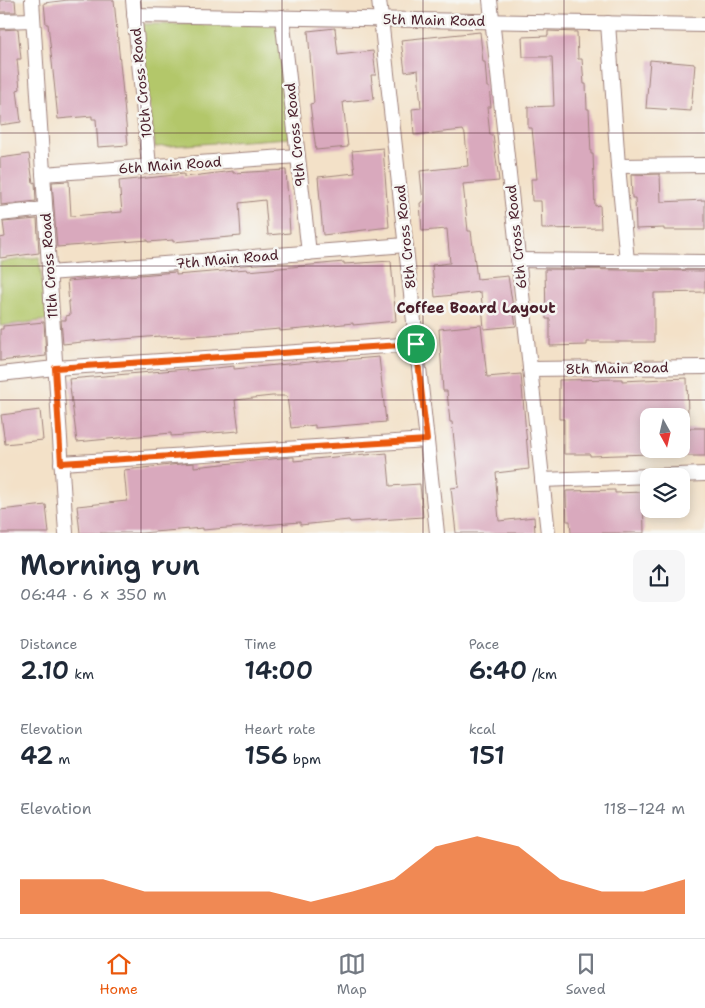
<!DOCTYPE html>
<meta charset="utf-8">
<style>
body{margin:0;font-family:"Shantell Sans",sans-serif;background:#f6f6f7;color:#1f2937;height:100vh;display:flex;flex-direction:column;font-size:19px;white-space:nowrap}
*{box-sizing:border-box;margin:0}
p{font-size:16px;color:#747a83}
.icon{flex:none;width:28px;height:28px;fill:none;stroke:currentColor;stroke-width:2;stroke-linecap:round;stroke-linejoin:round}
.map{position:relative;height:533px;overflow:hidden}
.details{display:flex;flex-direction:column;background:#fff;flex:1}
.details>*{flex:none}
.needle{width:32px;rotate:172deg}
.tools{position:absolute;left:640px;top:408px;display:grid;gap:10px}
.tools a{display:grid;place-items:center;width:50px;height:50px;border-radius:10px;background:#fff;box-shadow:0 2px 12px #0003;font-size:25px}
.pin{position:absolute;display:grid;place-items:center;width:42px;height:42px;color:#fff;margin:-21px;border:2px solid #fff;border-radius:50%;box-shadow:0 1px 5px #0007}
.round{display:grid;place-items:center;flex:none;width:52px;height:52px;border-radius:10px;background:#f6f6f7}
.head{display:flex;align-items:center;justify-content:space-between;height:85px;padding:0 20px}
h1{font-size:28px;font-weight:600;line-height:38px}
.metrics{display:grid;grid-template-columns:repeat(3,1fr);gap:8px;height:85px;padding:5px 20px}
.metrics div{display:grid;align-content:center}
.metrics b{font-size:25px;font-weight:600}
.metrics small{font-size:14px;font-weight:400}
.metrics p{font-size:14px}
.chart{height:140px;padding:10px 20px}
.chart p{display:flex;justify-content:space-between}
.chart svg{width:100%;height:90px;margin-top:5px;fill:#ea580c;opacity:.7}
.tab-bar{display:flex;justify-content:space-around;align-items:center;height:70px;border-top:1px solid #e0e1e3;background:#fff;font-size:14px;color:#747a83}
.tab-bar a{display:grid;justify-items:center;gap:2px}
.tab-bar .selected{color:#ea580c}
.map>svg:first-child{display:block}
</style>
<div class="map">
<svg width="705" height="533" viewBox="0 0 705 533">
<rect width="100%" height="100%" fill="#f6f6f2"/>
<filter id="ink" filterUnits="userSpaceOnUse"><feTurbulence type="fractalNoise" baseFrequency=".02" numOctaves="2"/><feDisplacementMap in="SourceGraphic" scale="10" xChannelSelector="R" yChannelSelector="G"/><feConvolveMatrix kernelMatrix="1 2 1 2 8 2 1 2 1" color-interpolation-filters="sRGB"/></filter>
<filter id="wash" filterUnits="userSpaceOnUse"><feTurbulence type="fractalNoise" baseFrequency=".0096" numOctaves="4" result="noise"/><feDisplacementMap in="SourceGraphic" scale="20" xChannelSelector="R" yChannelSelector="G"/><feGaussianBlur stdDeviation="1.12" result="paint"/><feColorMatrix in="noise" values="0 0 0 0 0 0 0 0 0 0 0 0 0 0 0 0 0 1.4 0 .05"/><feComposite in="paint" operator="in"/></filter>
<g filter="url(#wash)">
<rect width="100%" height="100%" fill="#f3e1c8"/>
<!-- green -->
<g fill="#b3c76b" stroke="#7e734b">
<polygon points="140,24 277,25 289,138 155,147"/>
<polygon points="39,257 47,320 0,326 0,262"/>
</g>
<g id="blocks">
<!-- building -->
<g fill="#d9a9bd">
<polygon points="0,0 15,0 16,12 0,12"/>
<polygon points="68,0 114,0 128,145 98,147 96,119 92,119 92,116 58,119 48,24 46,24 44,3"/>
<polygon points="335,28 338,55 373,51 376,75 371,75 374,99 343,102 348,147 316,150 310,104 314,103 308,31"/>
<polygon points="18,29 21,59 17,59 20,89 17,90 21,122 0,125 0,30"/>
<polygon points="548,31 577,32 578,59 582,59 584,84 586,84 587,109 589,109 591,154 593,154 595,206 600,205 601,228 542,229 541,201 532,201 531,179 537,179 532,128 528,128 528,107 554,106 552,57 523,57 522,37 548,36"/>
<polygon points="480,32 483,62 485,62 487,87 489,87 491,107 487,107 490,135 493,135 499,181 463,184 468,231 471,231 477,279 508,276 516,326 484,329 481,292 435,297 432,265 450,263 447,229 422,231 420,203 423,202 420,171 468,166 465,134 463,130 414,135 412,109 421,108 418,70 405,72 401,40"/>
<polygon points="650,60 695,64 691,111 646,108"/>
<polygon points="383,148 389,227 323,235 318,177 355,173 352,151"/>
<polygon points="29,154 33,183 35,182 36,201 1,205 0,158"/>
<polygon points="286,170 290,233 268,235 265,200 239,203 241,236 173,242 173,240 148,242 148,240 57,247 52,182 69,181 71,216 122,212 119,181 184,174 184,177 233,171 233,173"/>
<polygon points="660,174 661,202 705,200 705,230 664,230 664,228 636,229 635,198 632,198 631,175"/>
<polygon points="37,219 39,253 0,258 0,238 5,237 3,222"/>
<polygon points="391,261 396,321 353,325 353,323 324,326 324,327 280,331 280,329 209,335 160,337 160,336 111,340 111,339 63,344 61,320 66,320 66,316 70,315 67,281 176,272 176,275 247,269 248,271 344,262 344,264"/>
<polygon points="545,269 705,271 705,292 654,293 654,342 587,342 587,345 550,346 550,319 546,319"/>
<polygon points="44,322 46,356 0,361 0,329 3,329 3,326"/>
<polygon points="481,325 487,377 521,374 523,398 529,469 496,473 497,482 496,482 499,521 534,517 535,533 456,533 451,488 459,487 452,422 450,422 447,391 443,391 439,329"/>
<polygon points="379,357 386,422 315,428 315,425 291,428 287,396 272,396 235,400 239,431 171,436 171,433 77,442 69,379 186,369 187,371 234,366 234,369 331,360 331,361"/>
<polygon points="687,378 688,416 649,416 649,454 590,456 590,454 564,454 564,419 559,419 559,380 622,379 622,381"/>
<polygon points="40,410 43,440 5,444 1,415"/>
<rect x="681" y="428" width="24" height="28"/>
<polygon points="387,453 390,486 420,484 423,517 350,522 349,520 300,525 300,522 203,530 203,528 141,533 80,533 77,506 127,501 124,470 180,464 194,463 194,467 292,457 294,457 294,461 365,454 365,455"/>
<polygon points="615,490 615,493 643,492 644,533 571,533 570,521 567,521 566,491"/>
<polygon points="46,505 49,533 0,533 0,510"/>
</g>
</g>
</g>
<g filter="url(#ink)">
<use href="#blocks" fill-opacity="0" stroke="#9e807a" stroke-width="1"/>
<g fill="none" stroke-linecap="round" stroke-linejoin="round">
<!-- street casing -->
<g stroke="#9e807a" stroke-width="16">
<g id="street">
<polyline points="32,0 66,533"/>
<polyline points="133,0 149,166"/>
<polyline points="379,0 437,533"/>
<polyline points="490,0 548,533"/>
<polyline points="134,15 705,25"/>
<polyline points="282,17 309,253"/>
<polyline points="0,21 33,20"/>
<polyline points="608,23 618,166 627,261"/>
<polyline points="618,166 705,165"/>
<polyline points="43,174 298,156"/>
<polyline points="0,214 45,209"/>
<polyline points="518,260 705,262"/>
<polyline points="49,273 406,245"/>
<polyline points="530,369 705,367"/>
<polyline points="0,374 55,368 417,344"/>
<polyline points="61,463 427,440"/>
<polyline points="542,480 705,474"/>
</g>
</g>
<!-- street -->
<use href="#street" stroke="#fff" stroke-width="14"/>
</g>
</g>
<g fill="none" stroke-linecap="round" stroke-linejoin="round" filter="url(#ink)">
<!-- route casing -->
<g stroke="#fff" stroke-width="10">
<polygon id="route" points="416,344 427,440 61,463 55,368"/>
</g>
<!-- route -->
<use href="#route" stroke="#ea580c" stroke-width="6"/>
</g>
<!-- grid -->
<path fill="none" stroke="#4a1f2b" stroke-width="1" stroke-opacity="0.55" d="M141,0V533M282,0V533M423,0V533M564,0V533M0,133H705M0,266H705M0,400H705"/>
<g text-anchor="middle" stroke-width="5" stroke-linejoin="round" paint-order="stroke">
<!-- street labels -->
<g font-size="14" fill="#4a1f2b" stroke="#f6f6f2">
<text transform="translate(434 20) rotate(1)" y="5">5th Main Road</text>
<text transform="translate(141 83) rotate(-96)" y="5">10th Cross Road</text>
<text transform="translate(295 135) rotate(-96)" y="5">9th Cross Road</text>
<text transform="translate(170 165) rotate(-4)" y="5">6th Main Road</text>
<text transform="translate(405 237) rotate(-96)" y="5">8th Cross Road</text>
<text transform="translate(516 237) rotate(-96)" y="5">6th Cross Road</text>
<text transform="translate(227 259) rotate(-5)" y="5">7th Main Road</text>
<text transform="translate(49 266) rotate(-94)" y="5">11th Cross Road</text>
<text transform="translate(617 368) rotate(-1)" y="5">8th Main Road</text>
</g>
<!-- neighbourhood labels -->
<g font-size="15" font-weight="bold" fill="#4a1f2b" stroke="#f6f6f2">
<text x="476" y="313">Coffee Board Layout</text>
</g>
</g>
</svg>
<div class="tools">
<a><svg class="needle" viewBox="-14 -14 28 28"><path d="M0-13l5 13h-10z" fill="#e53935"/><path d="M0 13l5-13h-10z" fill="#747a83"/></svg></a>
<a><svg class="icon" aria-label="layers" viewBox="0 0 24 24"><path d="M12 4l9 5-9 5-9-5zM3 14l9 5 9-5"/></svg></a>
</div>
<div class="pin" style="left:416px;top:344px;background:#1e9e55"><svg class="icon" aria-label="arrive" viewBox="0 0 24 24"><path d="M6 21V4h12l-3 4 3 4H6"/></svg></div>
</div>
<section class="details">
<div class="head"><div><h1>Morning run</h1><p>06:44 · 6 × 350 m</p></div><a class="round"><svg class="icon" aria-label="share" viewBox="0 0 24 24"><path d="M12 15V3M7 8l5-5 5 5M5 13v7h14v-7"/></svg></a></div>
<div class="metrics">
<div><p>Distance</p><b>2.10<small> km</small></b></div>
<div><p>Time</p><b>14:00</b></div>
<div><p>Pace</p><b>6:40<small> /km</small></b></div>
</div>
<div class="metrics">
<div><p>Elevation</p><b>42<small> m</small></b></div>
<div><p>Heart rate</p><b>156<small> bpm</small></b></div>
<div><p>kcal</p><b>151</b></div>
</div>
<div class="chart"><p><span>Elevation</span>118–124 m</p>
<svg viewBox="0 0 160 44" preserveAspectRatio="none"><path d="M0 44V27L10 27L20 27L30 33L40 33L50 33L60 33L70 38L80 33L90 27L100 11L110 6L120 11L130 27L140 33L150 33L160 27V44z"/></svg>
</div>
</section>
<nav class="tab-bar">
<a class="selected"><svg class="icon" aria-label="home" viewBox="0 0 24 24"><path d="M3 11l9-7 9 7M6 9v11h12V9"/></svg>Home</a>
<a><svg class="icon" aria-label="map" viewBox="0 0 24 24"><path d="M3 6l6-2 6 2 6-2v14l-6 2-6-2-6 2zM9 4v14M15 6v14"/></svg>Map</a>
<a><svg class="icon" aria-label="saved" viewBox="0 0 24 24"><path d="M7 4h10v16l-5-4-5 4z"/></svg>Saved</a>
</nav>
